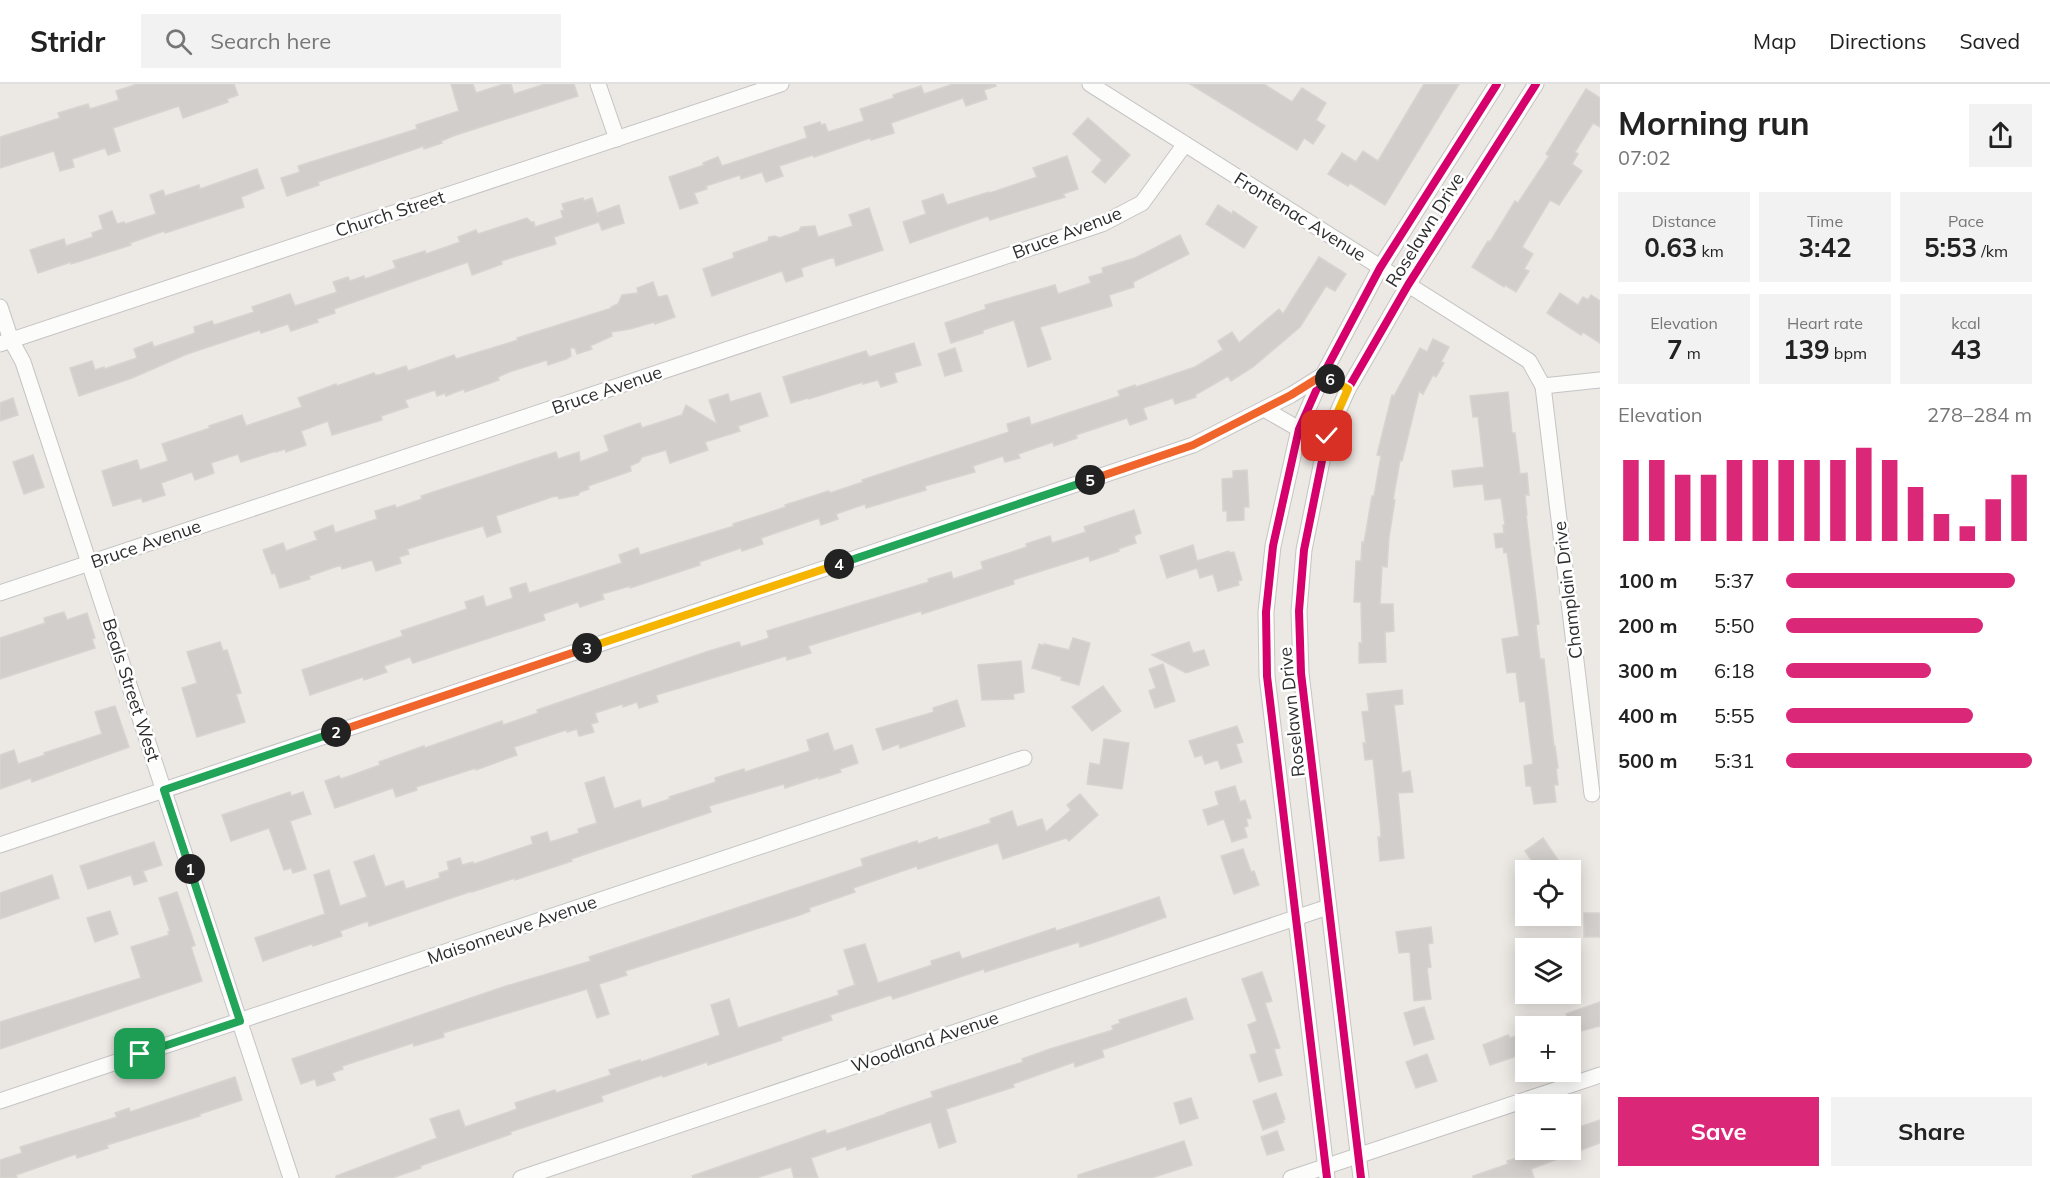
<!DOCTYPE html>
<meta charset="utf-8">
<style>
body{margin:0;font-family:Mulish,sans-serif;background:#f2f2f2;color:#222;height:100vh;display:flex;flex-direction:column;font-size:22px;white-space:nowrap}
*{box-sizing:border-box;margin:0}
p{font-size:20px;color:#767676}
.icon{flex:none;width:33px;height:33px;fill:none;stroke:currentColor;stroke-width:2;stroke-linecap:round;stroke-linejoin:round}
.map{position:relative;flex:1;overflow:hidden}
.panel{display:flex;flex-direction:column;background:#fff;width:450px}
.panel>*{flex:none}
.tools{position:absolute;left:1515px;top:776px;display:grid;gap:12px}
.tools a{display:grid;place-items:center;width:66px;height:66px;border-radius:0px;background:#fff;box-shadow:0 3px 15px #0003;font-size:30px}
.pin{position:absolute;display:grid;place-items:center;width:51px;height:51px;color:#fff;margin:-26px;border-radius:12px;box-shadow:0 3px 9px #0006}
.km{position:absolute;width:30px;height:30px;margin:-15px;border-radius:50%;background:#222;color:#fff;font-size:16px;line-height:30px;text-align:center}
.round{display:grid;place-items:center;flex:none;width:63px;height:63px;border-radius:0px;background:#f2f2f2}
.overview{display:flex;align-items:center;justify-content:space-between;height:102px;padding:0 18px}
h1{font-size:33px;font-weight:700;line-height:45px}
.stats{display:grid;grid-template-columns:repeat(3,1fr);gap:9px;height:102px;padding:6px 18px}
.stats div{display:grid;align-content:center;border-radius:0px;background:#f2f2f2;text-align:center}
.stats b{font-size:26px;font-weight:700}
.stats small{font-size:16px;font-weight:400}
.stats p{font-size:16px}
.chart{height:168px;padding:12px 18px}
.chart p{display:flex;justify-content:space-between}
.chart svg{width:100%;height:108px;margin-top:6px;stroke:#db2777;stroke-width:6}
.action{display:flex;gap:12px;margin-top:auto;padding:12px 18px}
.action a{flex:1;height:69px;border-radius:0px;background:#db2777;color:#fff;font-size:24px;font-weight:700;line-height:69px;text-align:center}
.action a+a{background:#f2f2f2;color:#222}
ul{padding:0 18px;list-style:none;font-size:20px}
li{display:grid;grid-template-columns:96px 72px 1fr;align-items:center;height:45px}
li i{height:15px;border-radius:8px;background:#db2777}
header{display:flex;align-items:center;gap:36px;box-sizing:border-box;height:84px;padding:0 30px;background:#fff;border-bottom:2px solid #e0e0e0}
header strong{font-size:28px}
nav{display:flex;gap:33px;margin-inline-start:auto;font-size:21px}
.search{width:420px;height:54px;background:#f2f2f2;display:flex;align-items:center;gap:15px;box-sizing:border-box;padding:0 21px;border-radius:0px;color:#767676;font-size:22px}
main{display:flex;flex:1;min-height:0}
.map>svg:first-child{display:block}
</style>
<header>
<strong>Stridr</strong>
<div class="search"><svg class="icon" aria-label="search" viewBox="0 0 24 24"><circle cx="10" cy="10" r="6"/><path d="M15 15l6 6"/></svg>Search here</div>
<nav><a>Map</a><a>Directions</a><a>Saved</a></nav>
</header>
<main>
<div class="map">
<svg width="1600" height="1094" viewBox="0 0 1600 1094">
<rect width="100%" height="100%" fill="#ece8e4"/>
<!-- building -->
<g fill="#d1cecb" stroke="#d7d4d0" stroke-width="1.5">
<polygon points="137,0 234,0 238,11 227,15 228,18 183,34 179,22 113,44 120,67 108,71 105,64 72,75 74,83 60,87 54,67 0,84 0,53 60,34 58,29 88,20 90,25 119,16 116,7"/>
<polygon points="451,0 473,0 476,9 504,0 511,0 514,10 545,0 574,0 578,12 456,51 441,57 442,59 424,65 424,62 318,98 319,101 287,112 281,94 300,88 298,82 417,45 416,41 459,27"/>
<polygon points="953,0 995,0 996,2 984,6 987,15 966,22 963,14 891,39 894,49 871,56 870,54 814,73 813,71 779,82 783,92 766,98 762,88 741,95 740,91 706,102 707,105 694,109 698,119 680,125 669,93 704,81 703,79 718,73 722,82 807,54 804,43 820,38 821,41 825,40 828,48 864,37 860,25 894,14 893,11 921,2 924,10"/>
<polygon points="1190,0 1264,0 1292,18 1302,4 1326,19 1316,36 1325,42 1313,60 1304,54 1297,66"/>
<polygon points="1424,0 1459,0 1385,121 1350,99 1348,102 1328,90 1342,69 1356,78 1363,67 1378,77"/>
<polygon points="1586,5 1600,14 1600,43 1593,39 1575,68 1578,70 1572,80 1582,87 1559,121 1550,116 1522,163 1533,170 1524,185 1529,187 1516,208 1505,201 1504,203 1472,183 1488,157 1490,158 1515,117 1518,119 1549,72 1546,70"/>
<polygon points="1088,34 1130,71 1105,99 1092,88 1102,76 1073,50"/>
<polygon points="1067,72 1078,105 1063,110 1065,113 990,136 988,132 910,159 903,138 926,130 922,117 943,110 947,121 989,108 990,109 1037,93 1033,84"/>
<polygon points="257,85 264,104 241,113 244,123 165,149 164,147 130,159 131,161 71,180 71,178 38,189 30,166 64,155 66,162 93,153 92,149 103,145 99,132 112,127 117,140 124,138 125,140 156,130 150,111 163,106 165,112 199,101 200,105"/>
<polygon points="583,114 584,117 592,114 598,133 597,129 619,121 624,139 602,146 599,138 554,153 556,160 501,177 502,180 472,191 468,178 334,225 335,229 317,235 318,238 291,247 288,240 261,249 260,246 187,270 132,294 79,312 70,284 92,277 95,286 104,283 104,285 137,274 134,265 152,258 154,263 195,249 194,243 212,237 214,241 254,228 252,223 290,210 295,222 337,208 333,198 348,193 350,197 364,192 365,195 396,184 393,177 425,167 426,170 460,158 458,153 476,146 478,150 527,134 531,138 534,138 535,143 563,134 561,127 564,126 562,120"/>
<polygon points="1218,121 1232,130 1233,127 1257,143 1244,164 1206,140"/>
<polygon points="869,124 883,166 836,182 834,173 801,184 803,192 786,198 782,187 712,212 703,185 734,174 733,169 768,157 769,153 775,152 779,154 799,147 801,143 815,142 818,153 853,142 849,131"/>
<polygon points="1180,151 1189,170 1133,198 1134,203 1109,211 1112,222 1040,243 1051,275 1028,283 1014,236 983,246 983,249 951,259 945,239 986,225 985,221 1055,201 1058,210 1091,199 1089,193 1103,189 1102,184 1135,174"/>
<polygon points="1319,173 1346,190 1335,207 1326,202 1300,243 1253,283 1231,297 1228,292 1195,311 1196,313 1175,320 1173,314 1143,324 1147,335 1130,341 1127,334 1076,351 1077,354 1054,362 1053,358 1018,370 1020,374 1005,378 1003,372 973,382 975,388 925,402 926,406 866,424 865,420 836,430 838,435 821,441 819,434 761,454 763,460 742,467 741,464 699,478 700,481 630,504 630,502 602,510 604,515 580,523 578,518 543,530 545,536 511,547 413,579 410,573 384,582 387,588 364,596 363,593 310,611 302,586 403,552 401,547 467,525 465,518 483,512 486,523 513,514 510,504 526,499 529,509 622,479 619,471 638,464 640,471 734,442 733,440 786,423 785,421 829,407 830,409 863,398 862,396 1009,348 1007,340 1029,333 1031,341 1120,312 1118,307 1135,301 1136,303 1195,283 1223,266 1218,257 1232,248 1239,259 1279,225 1283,230"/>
<polygon points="653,198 658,213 667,211 675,233 655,240 654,238 630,245 611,248 612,252 590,262 592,265 577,270 575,264 570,264 571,272 566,275 548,281 547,276 509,288 498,293 499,296 465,308 464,305 446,312 445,309 437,312 435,306 405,316 408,323 381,332 382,336 332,351 328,337 301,347 306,361 286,368 285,365 276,368 276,367 241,378 238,370 211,379 214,389 195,396 192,388 161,399 165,411 143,418 141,414 113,422 102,387 137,376 140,386 168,377 162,360 210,344 209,342 242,331 246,342 302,323 298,314 336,300 337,302 374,289 375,291 379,291 406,282 408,287 454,271 456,275 518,256 517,254 612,224 611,223 618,220 622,211 638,209 637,204"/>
<polygon points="1560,209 1578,221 1583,213 1588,216 1591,211 1600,217 1600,259 1583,248 1581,251 1547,229"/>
<polygon points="1433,255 1449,263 1441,278 1444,279 1436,293 1433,291 1423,310 1419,307 1402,377 1400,376 1393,416 1395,416 1389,453 1387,483 1382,482 1380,520 1393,520 1394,547 1385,548 1386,578 1359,579 1359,559 1362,559 1361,518 1354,518 1356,477 1361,477 1362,458 1364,459 1372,412 1374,412 1381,372 1377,371 1392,311 1394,312 1420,264 1427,268"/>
<polygon points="914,259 921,281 894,289 897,298 881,303 878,296 863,300 863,298 809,315 808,314 791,319 783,293 866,267 869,273"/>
<polygon points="955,264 962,287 945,292 938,270"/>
<polygon points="1508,308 1512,349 1515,349 1520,390 1527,389 1529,411 1525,411 1527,431 1526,431 1539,540 1536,541 1540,575 1544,575 1554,662 1555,662 1558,684 1556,684 1558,701 1554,701 1556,718 1534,720 1531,702 1526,702 1524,682 1533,680 1525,617 1520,618 1516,588 1507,589 1502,555 1519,552 1507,468 1504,469 1503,463 1496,464 1494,450 1504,449 1503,441 1505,441 1501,414 1485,416 1483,400 1454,403 1452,387 1484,383 1478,333 1473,333 1470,312"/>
<polygon points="760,309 768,332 738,342 740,347 705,358 708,366 670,379 666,366 642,373 639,378 630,382 631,387 588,402 589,405 580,408 578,411 559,415 558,412 552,413 496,432 501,448 487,453 483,442 407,465 409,470 399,473 401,479 376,487 372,476 342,485 341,481 309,492 310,495 280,504 275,489 272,490 263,466 283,459 286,467 317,456 314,448 333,441 335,449 377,435 375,427 395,421 396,424 422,415 421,412 556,368 558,375 579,368 580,378 609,367 604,352 640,339 642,344 682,331 686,321 717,340 709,316 728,310 730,318"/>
<polygon points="13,314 18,331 0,337 0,319"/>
<polygon points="33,371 44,403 24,410 13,378"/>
<polygon points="1247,386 1249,423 1244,423 1244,436 1227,437 1227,427 1223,427 1222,395 1233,394 1233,387"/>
<polygon points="1134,426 1141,449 1134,452 1136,459 1118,465 1119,467 1090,477 1089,472 1013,496 1014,500 922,530 921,527 808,562 811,569 787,576 786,572 656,611 658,618 639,624 637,618 623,623 623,620 595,629 598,638 591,640 594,648 579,652 577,645 567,648 566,646 514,663 517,671 476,686 476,684 416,703 417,706 396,713 393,704 335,724 325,697 339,692 341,695 380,681 379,678 424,662 425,664 502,637 503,641 538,629 537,626 706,568 739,558 741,563 769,554 767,547 929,498 928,495 951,488 953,495 983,485 981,478 1027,463 1026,460 1050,452 1052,459 1086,448 1084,443"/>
<polygon points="1193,461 1197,477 1229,467 1229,469 1234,468 1242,496 1238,497 1239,501 1218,507 1213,490 1200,494 1197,484 1167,494 1160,472"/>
<polygon points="64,528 67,536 87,529 95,554 92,555 95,564 0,595 0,554 45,539 44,534"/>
<polygon points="1073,554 1090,559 1079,601 1061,596 1062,593 1032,584 1039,560 1044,562 1044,560 1069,566"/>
<polygon points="220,558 223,567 227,566 241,609 236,610 245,638 197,653 182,604 197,599 187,568"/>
<polygon points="1189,558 1193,569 1204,566 1209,581 1186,589 1152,571"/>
<polygon points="1021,577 1024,608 1013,610 1014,615 982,616 978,581"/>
<polygon points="1163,580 1175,617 1155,624 1149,607 1156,604 1149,585"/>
<polygon points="1103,602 1121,627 1092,647 1072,623"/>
<polygon points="1402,606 1403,620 1394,621 1402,689 1410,687 1413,708 1398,709 1404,774 1380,777 1378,753 1381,753 1380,739 1373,675 1365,676 1363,659 1366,659 1362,628 1369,627 1367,610"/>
<polygon points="957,616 965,642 900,664 899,660 883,666 876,645 934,628 933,624"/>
<polygon points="115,622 129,663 32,698 31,694 0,705 0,671 14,666 18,680 45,671 44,669 102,650 95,628"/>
<polygon points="1237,642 1243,658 1236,660 1242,678 1221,685 1218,676 1205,680 1202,671 1195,673 1189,657"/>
<polygon points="828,649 834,667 852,661 858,679 840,685 841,688 819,695 819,693 785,704 784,700 709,722 711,728 571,775 572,777 515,796 515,794 472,808 472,807 369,842 368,837 340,847 342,852 313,862 312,860 263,877 255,854 325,830 314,791 329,786 340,822 367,813 354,778 374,771 385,803 403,797 406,805 440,794 439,789 449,786 447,778 460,774 462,781 473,778 474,780 533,760 531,753 547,748 550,758 579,749 578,745 597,739 585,699 604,693 614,725 640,716 642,724 670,715 669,713 716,698 715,694 744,685 745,688 810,667 807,656"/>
<polygon points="1104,655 1129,659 1122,705 1087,700 1090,679 1100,681"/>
<polygon points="1235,702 1240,718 1245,716 1251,734 1246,735 1248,742 1244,743 1247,753 1232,758 1224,735 1208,741 1203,726 1219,721 1215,708"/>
<polygon points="290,708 291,712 303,708 311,730 290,737 306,785 293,789 291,784 284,786 269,744 231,757 222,731"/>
<polygon points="1080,710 1098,731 1069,757 1066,754 1003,775 998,759 918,785 917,782 853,804 855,808 809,824 810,827 800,831 625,887 627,891 599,900 609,930 597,934 587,905 443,949 444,953 414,962 413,959 342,982 343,985 332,989 335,996 317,1002 315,995 301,1000 292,975 506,902 591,877 589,873 863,782 861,775 917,757 918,760 937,753 938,756 991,739 990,735 1012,727 1017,743 1042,735 1046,748 1071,726 1067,721"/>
<polygon points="1543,754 1565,786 1538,786 1525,767"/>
<polygon points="154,758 162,781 143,787 147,797 134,801 131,791 88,805 80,782"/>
<polygon points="1243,765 1251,788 1254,787 1259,801 1234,810 1221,772"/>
<polygon points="52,791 59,814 0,835 0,809"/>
<polygon points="177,808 195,861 191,863 202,897 0,965 0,938 141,894 131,863 169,851 168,848 170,847 159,814"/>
<polygon points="1159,813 1166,833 1110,853 1080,863 1079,858 985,888 984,885 893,915 891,911 830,931 832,936 781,953 782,956 708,981 707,978 663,993 662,991 601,1012 603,1017 510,1048 511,1050 420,1082 421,1084 392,1094 336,1094 336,1092 437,1054 430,1035 459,1026 465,1043 517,1025 515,1019 555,1006 556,1009 611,991 609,986 640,976 641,978 720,951 711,921 729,915 738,944 839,911 838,907 855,901 844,866 865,860 878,899 932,881 931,877 959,868 962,875 1055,844 1056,847"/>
<polygon points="110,827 118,850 95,858 87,834"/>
<rect x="1584" y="829" width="16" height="24"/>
<polygon points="1431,843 1433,859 1428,860 1431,883 1427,884 1431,915 1414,917 1410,868 1399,869 1396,848"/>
<polygon points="1262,888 1272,917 1265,919 1280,964 1274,965 1282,991 1259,998 1250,971 1257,969 1248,941 1257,937 1242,895"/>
<polygon points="1186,914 1193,935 1102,966 1104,973 1075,983 1074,978 1013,1000 1014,1003 946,1025 956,1058 939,1064 931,1038 847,1066 846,1062 811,1074 818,1094 794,1094 791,1083 756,1094 693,1094 692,1092 825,1046 827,1050 886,1030 886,1029 933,1013 931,1008 1023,978 1022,975 1050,965 1113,946 1112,942 1120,939 1119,936"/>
<polygon points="1600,918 1600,942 1573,949 1566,930"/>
<polygon points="1424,923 1434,955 1414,961 1404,929"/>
<polygon points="1526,949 1526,969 1490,981 1483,961 1508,951 1510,954"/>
<polygon points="1427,970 1437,997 1416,1004 1406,978"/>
<polygon points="235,993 242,1016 200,1030 200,1032 107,1061 108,1064 77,1074 76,1070 16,1091 17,1094 0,1094 0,1076 22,1069 20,1063 117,1033 115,1029 129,1024 130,1028"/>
<polygon points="1276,1009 1285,1035 1283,1036 1284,1038 1263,1046 1253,1017"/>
<polygon points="1191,1014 1198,1034 1180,1040 1174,1019"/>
<polygon points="1600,1036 1600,1059 1531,1085 1534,1094 1473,1094 1473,1092 1508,1080 1507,1077 1545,1065 1570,1065 1570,1046"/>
<polygon points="1277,1047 1284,1066 1267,1071 1261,1053"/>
<polygon points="1184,1057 1192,1081 1151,1094 1078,1094 1078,1091"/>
</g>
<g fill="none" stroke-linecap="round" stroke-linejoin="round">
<!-- minor casing -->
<g stroke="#c5c4c5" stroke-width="17">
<g id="minor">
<polyline points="598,0 617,55"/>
<polyline points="1090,0 1529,277 1543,302 1600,296"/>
<polyline points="0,223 11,256 23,278 291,1094"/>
<polyline points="0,260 781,0"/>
<polyline points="1543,302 1592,710"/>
<polyline points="1264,325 1299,345"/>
<polyline points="0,509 1102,140 1142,119 1185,60"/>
<polyline points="0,761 1193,361 1291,311 1323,291 1348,305"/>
<polyline points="0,1017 1024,674"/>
<polyline points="521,1094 1328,823"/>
<polyline points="1291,1094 1600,991"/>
<polyline points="1327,1094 1267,592 1266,528 1273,462 1299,345 1323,291 1380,184 1497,0"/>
<polyline points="1361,1094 1301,589 1299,527 1304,466 1327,352 1348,305 1408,201 1536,0"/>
</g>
</g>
<!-- minor -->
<use href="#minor" stroke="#fcfcfb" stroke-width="15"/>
<!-- cycleway casing -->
<g stroke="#fff" stroke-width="11">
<g id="cycleway">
<polyline points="1327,1094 1267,592 1266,528 1273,462 1299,345 1323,291 1380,184 1497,0"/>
<polyline points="1361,1094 1301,589 1299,527 1304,466 1327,352 1348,305 1408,201 1536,0"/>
</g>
</g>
<!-- cycleway -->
<use href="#cycleway" stroke="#d6006c" stroke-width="8"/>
</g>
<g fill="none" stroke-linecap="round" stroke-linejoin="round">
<!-- split-1 casing -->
<g stroke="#fff" stroke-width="12">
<polyline id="split-1" points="140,970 240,937 190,785"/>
</g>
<!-- split-2 casing -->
<g stroke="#fff" stroke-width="12">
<polyline id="split-2" points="190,785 164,706 336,648"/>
</g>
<!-- split-3 casing -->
<g stroke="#fff" stroke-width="12">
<polyline id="split-3" points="336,648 587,564"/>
</g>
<!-- split-4 casing -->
<g stroke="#fff" stroke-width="12">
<polyline id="split-4" points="587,564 839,480"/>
</g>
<!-- split-5 casing -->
<g stroke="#fff" stroke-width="12">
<polyline id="split-5" points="839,480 1090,396"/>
</g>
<!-- split-6 casing -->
<g stroke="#fff" stroke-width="12">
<polyline id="split-6" points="1090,396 1193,361 1291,311 1323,291 1330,295"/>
</g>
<!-- split-7 casing -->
<g stroke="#fff" stroke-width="12">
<polyline id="split-7" points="1327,352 1348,305 1330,295"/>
</g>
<!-- split-1 -->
<use href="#split-1" stroke="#22a559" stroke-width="8"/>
<!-- split-2 -->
<use href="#split-2" stroke="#22a559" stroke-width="8"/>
<!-- split-3 -->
<use href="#split-3" stroke="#f0652b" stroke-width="8"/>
<!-- split-4 -->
<use href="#split-4" stroke="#f5b400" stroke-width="8"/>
<!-- split-5 -->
<use href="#split-5" stroke="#22a559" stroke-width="8"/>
<!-- split-6 -->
<use href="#split-6" stroke="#f0652b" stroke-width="8"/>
<!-- split-7 -->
<use href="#split-7" stroke="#f5b400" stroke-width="8"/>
</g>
<g text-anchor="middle" stroke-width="5" stroke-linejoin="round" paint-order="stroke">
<!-- street labels -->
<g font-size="18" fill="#2e2e2e" stroke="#fff">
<text transform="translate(390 130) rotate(-18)" y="6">Church Street</text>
<text transform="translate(1300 133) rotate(32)" y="6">Frontenac Avenue</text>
<text transform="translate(1425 146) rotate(-58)" y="6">Roselawn Drive</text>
<text transform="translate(1067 149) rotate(-21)" y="6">Bruce Avenue</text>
<text transform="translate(607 306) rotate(-19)" y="6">Bruce Avenue</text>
<text transform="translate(146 460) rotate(-19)" y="6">Bruce Avenue</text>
<text transform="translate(1568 506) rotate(-97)" y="6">Champlain Drive</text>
<text transform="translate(131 606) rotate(72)" y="6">Beals Street West</text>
<text transform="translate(1292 628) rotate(-96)" y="6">Roselawn Drive</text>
<text transform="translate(512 846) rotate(-19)" y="6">Maisonneuve Avenue</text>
<text transform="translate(925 958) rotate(-19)" y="6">Woodland Avenue</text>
</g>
</g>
</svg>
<div class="tools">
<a><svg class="icon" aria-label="locate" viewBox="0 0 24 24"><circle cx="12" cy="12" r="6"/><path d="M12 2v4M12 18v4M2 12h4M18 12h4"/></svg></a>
<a><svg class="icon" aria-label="layers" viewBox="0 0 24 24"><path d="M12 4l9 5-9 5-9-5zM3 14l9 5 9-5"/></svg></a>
<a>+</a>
<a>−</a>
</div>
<div class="pin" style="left:140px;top:970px;background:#1e9e55"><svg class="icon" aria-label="arrive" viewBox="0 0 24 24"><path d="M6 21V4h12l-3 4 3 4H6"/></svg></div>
<div class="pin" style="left:1327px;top:352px;background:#d93025"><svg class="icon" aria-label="check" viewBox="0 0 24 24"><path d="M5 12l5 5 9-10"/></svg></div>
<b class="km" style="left:190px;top:785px">1</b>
<b class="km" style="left:336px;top:648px">2</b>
<b class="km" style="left:587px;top:564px">3</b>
<b class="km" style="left:839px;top:480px">4</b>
<b class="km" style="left:1090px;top:396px">5</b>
<b class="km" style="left:1330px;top:295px">6</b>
</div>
<section class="panel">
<div class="overview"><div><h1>Morning run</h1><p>07:02</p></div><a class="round"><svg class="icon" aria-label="share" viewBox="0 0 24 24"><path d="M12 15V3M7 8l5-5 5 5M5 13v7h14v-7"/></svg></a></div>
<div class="stats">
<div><p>Distance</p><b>0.63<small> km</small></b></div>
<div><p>Time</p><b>3:42</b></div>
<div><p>Pace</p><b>5:53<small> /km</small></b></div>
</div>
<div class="stats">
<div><p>Elevation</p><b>7<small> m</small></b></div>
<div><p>Heart rate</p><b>139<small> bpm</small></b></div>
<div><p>kcal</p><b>43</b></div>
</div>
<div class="chart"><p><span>Elevation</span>278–284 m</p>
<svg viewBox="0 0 160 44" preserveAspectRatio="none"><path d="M5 44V11M15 44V11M25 44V17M35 44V17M45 44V11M55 44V11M65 44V11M75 44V11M85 44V11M95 44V6M105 44V11M115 44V22M125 44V33M135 44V38M145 44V27M155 44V17"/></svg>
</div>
<ul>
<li><b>100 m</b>5:37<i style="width:93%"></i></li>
<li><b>200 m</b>5:50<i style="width:80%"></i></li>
<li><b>300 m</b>6:18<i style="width:59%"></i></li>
<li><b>400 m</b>5:55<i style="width:76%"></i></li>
<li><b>500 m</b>5:31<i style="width:100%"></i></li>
</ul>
<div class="action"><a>Save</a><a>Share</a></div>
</section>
</main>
